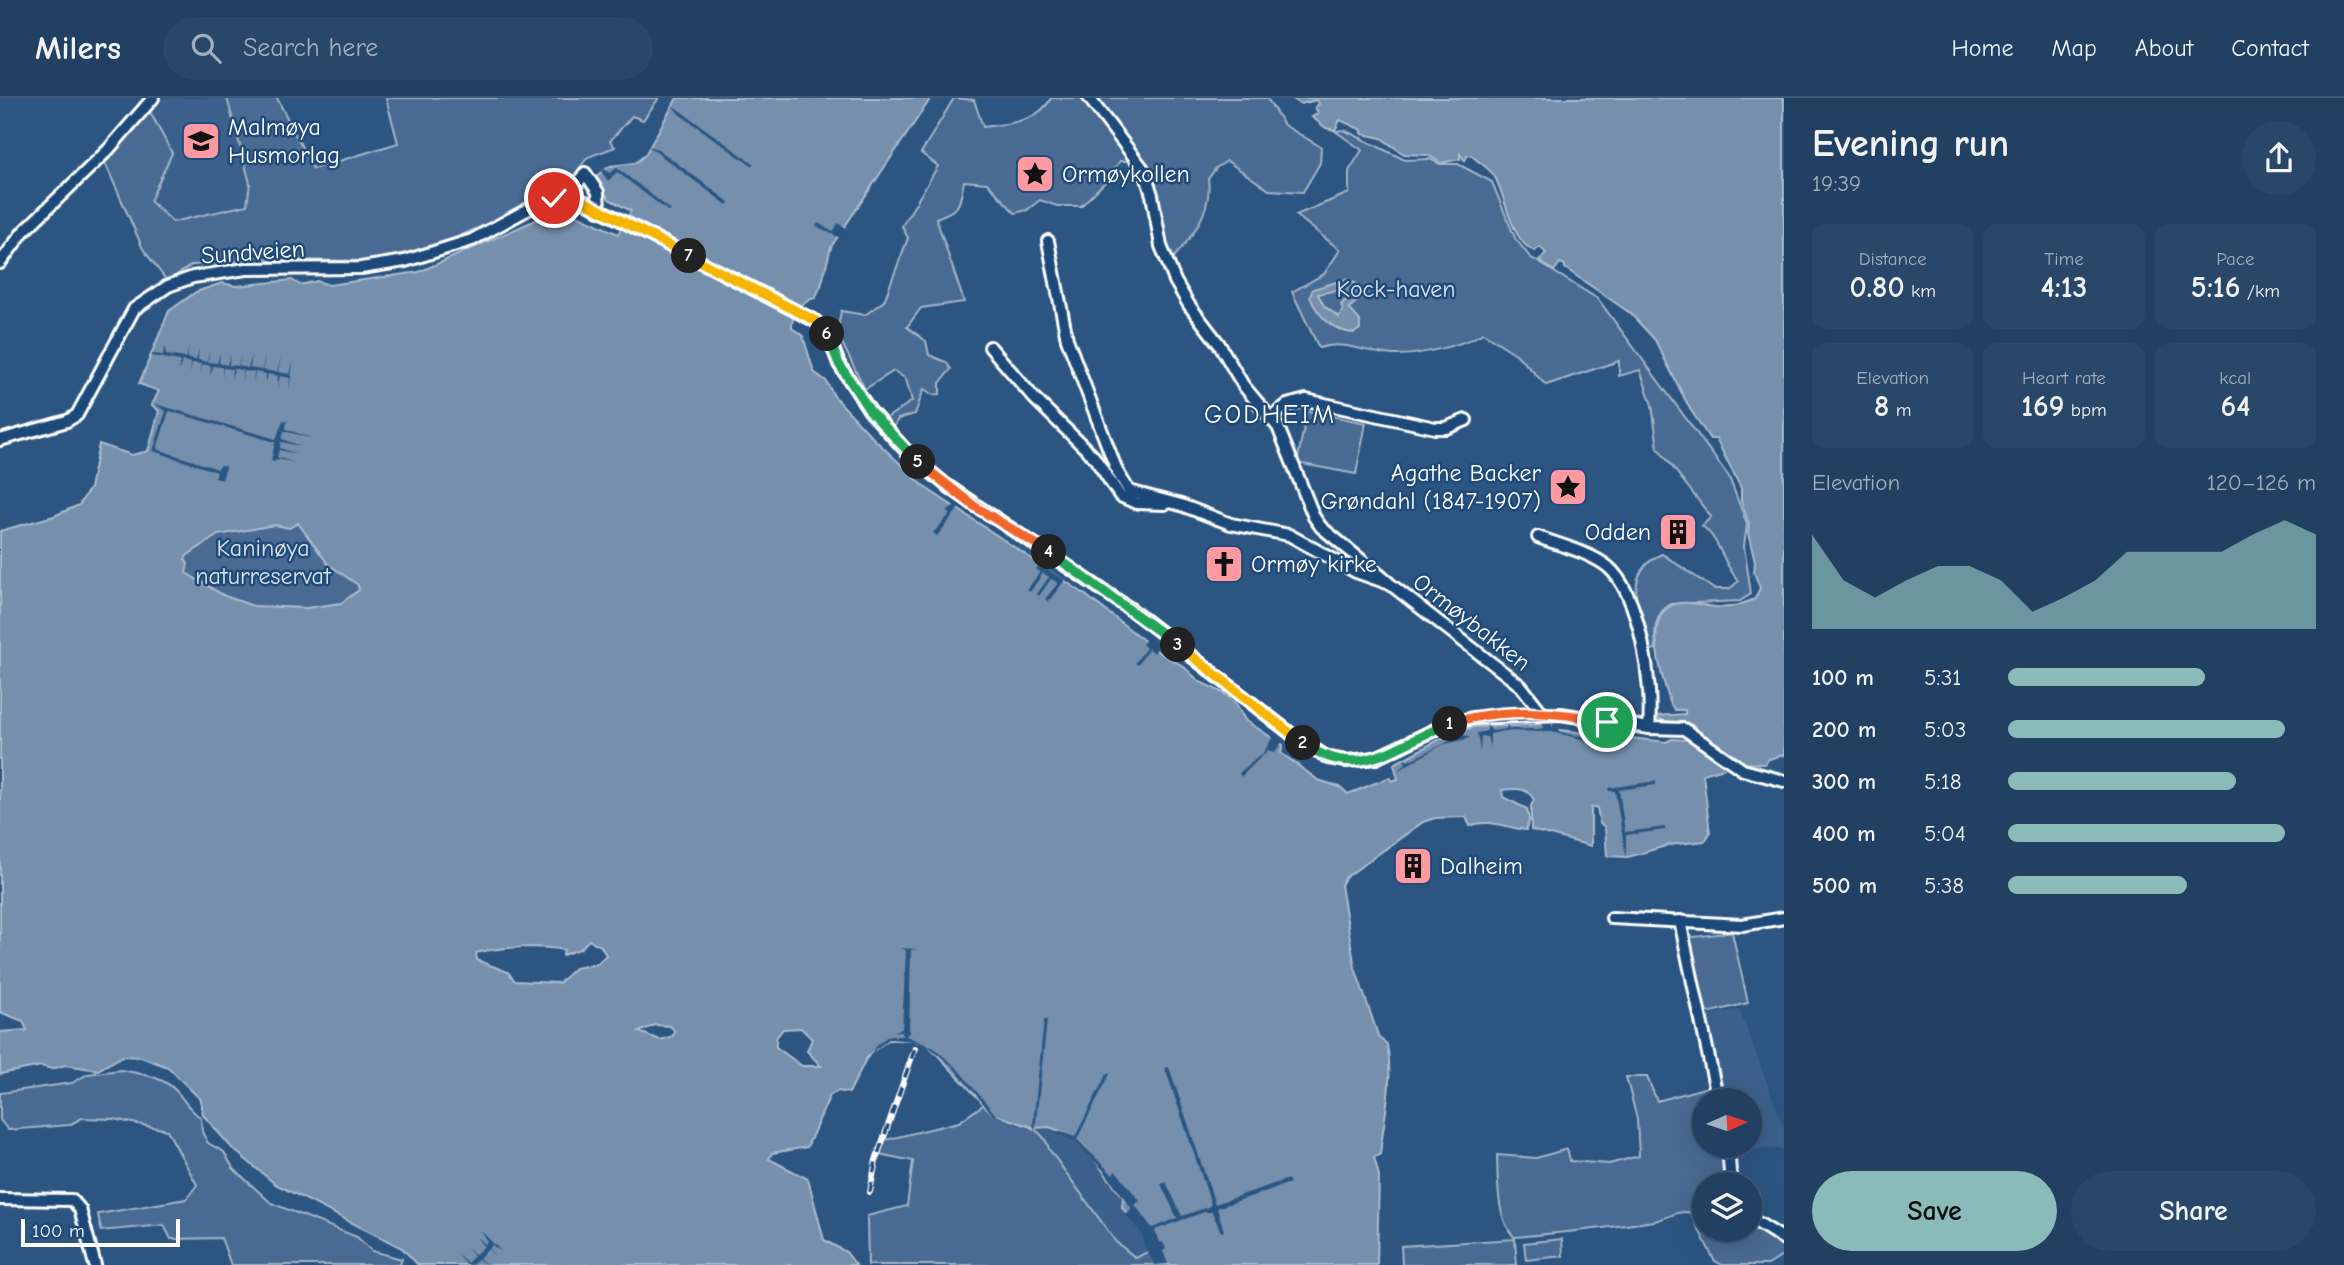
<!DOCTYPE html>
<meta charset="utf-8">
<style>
body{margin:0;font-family:"Comic Neue",sans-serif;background:#294768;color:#f1f3f6;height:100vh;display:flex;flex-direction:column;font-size:26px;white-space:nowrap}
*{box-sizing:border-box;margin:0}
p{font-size:23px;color:#a2afbe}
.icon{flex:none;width:38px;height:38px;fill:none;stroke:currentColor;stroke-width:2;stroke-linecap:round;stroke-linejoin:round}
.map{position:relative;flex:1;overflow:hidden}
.details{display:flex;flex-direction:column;background:#214062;width:560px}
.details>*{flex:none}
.needle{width:46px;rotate:87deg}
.tools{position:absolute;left:1692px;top:990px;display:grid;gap:14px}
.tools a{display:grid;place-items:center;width:70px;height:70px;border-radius:50%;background:#214062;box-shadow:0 7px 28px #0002,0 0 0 2px #3e5977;font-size:35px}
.scale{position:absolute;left:21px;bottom:18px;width:159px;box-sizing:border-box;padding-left:7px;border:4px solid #fff;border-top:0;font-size:19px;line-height:24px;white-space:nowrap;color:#fff;-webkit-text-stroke:5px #1f4a7a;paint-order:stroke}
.pin{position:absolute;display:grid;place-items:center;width:60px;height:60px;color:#fff;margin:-30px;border:4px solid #fff;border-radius:50%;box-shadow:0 2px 7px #0007}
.km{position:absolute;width:35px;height:35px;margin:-18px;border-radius:50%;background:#222;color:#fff;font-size:19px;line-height:35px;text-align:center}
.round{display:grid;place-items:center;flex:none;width:74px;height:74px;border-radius:37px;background:#294768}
.head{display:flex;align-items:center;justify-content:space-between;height:119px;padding:0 28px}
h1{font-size:38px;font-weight:700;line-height:52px}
.figures{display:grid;grid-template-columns:repeat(3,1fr);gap:10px;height:119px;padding:7px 28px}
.figures div{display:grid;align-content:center;border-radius:14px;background:#294768;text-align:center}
.figures b{font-size:30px;font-weight:700}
.figures small{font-size:19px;font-weight:400}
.figures p{font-size:19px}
.chart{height:196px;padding:14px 28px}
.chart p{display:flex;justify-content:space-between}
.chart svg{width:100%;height:126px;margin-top:7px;fill:#8bbbb9;opacity:.7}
.primary-button{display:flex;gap:14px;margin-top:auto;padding:14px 28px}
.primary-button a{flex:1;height:80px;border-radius:42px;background:#8bbbb9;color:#111;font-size:28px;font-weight:700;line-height:80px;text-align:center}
.primary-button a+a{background:#294768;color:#f1f3f6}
ul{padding:0 28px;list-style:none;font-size:23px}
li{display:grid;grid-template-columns:112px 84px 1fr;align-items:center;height:52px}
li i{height:18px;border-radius:9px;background:#8bbbb9}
header{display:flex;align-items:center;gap:42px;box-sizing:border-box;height:98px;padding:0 35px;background:#214062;border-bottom:2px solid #3e5977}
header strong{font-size:33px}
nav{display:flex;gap:38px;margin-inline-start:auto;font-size:24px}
.search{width:490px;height:63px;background:#294768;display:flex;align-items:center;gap:18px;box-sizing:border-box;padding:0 24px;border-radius:38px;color:#a2afbe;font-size:26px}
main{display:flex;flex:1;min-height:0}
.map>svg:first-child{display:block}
</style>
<header>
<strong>Milers</strong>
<div class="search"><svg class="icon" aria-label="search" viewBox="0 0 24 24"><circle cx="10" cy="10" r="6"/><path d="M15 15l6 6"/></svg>Search here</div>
<nav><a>Home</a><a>Map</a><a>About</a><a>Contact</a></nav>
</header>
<main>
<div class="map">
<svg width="1784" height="1167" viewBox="0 0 1784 1167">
<rect width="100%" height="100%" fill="#2c5582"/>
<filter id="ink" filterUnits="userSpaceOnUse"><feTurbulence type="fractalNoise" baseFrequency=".0143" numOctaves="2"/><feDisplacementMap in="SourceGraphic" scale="14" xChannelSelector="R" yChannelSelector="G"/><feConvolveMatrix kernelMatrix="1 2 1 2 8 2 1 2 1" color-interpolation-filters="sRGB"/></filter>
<g filter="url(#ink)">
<!-- built -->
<g fill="#3b618b">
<polygon points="159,0 242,0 258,104 156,163 128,40 148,18"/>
<polygon points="1739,911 1784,1030 1784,1051 1735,1050 1750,1048 1750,1003 1722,1003 1704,918"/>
<polygon points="1049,1029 1070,1035 1104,1072 1140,1128 1149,1153 1136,1160 1116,1144 1035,1030"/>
</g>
<!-- green -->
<g fill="#486b92" stroke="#a4b5c8" stroke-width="2">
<polygon points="227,0 277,0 313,71 398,45 386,0 659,0 643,22 632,18 610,43 615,49 588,59 563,91 440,147 370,163 267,162 264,157 233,164 192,167 167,183 143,151 102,58 147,8 172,55 150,103 173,124 247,107 250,85"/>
<path d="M954,0L974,2L983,29C1007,26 1039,24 1051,0H1267L1284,27L1321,49L1320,65L1303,94L1269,92L1227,63L1216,70L1208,81C1213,114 1190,141 1170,164L1153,77L1136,63H1120L1108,81L1081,108H1057L1040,102L1027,112L1015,115L987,85L964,83C959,109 961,111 936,120L964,204L921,210L907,229L926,243L929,257L946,264L951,271L940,285V296L933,297L924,291L915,316L898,321L894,329L885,321L912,303L906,281L894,273L865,291L837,235L841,213L865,217L884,203L908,140L902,128L938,68L921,55Z"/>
<path d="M1344,32L1405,62L1430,61L1440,66H1458L1492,84L1515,140L1530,159L1598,201L1729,379L1747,426L1744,448L1751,496L1740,503L1669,506C1654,518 1654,533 1656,551L1647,553C1640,517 1620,474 1662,456L1714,491H1729L1739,483C1722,466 1721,442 1702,428L1711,419L1658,350L1652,307L1640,272L1619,278V263L1546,287L1516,256L1483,235C1464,247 1417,258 1394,257C1367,256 1345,241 1319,250L1292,194L1324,176L1340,152L1296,117L1349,95V73L1362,52L1335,33Z"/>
<polygon points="1307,313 1366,325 1356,376 1297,365"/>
<polygon points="153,384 424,454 281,589 120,415"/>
<polygon points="1732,834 1748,905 1703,916 1686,840"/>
<path d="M121,972C141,976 164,978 178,995C186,1005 190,1012 201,1020L202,1034L208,1045L224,1054L233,1070L271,1105L357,1139L372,1153L402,1161L400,1167H231L221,1140L171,1141L164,1127L101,1133L98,1116L186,1101L197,1087L167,1032L113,1021L82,1020L69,1027L8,1032L0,1022V995L72,985L88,976Z"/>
<path d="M1626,979H1647L1657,1003L1708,989L1714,1003H1704V1048H1725L1727,1081L1723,1087H1704V1132L1724,1135L1754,1129L1784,1146V1157L1768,1167H1722L1714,1162L1691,1115C1679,1111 1666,1121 1654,1123C1608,1130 1561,1135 1514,1139C1496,1120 1498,1082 1497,1057L1536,1060L1567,1051L1570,1063L1609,1066L1639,1058L1637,1021Z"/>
<path d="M983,1007C1003,1025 1042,1022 1049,1051L1116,1144L1136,1160L1149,1153L1157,1167H868L867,1118L907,1108L913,1063L879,1056L885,1042L959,1024Z"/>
<polygon points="1515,1141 1517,1167 1402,1167 1401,1148"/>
<polygon points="1562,1141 1563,1158 1526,1162 1524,1145"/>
</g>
<!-- water -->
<g fill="#748fad" stroke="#acbcce" stroke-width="2" fill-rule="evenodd">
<path d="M677,0H931L831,149L821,188L815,200C803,202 791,218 792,230L803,238L814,274L826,283L834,298L874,341L926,390L1083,495L1160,555L1183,568L1200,584L1224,595L1237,607L1245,622L1283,647L1281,655L1318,682L1340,689L1348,696L1390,679L1391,683L1398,681L1394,666L1442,640L1473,629L1552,626V631L1666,644L1672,641L1689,642L1695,628C1682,621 1666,628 1655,618L1685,616V612H1675L1671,607C1663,583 1638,510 1680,505C1696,503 1714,512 1730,509C1738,508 1747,504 1755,501L1760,490L1754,474L1755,464L1748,435L1749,426L1741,403V390L1716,341H1710L1690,311L1655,242L1630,215L1565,170V167L1560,165L1554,173L1539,163L1546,155L1540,149L1535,153C1512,146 1506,100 1495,79C1491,71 1478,64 1471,57L1467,58L1465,63L1460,56V61L1441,65L1428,57L1404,56L1381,40L1362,36V32L1340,22L1335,32L1326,30L1312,19L1318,15L1315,9L1319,6L1317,2L1301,6L1291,0H1784V657L1769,661L1765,666L1742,665L1703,676L1710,735L1705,743L1669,747L1628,759L1607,758L1605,729L1600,726L1597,709L1591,710V748L1531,732V708L1534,702C1527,688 1515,691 1502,692L1503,699L1527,711L1529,722L1526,732C1508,730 1488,720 1470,728L1466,719L1435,720L1423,724L1345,780L1341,787L1355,870L1379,940L1387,946C1394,984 1384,1017 1380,1057L1374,1059L1379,1078L1377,1167H1157L1140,1128L1122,1110L1123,1099L1084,1048L1069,1036L1049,1029L1035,1030L993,1016L928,947L913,942H888L877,950L866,961L849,995L838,993L830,997L807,1049L772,1055L769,1061L808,1081L824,1142L846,1154L856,1167H418L402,1150L275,1086L232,1050L203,1017L201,1002L168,969L141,959L123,958L98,972L65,967L52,971L41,968L0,976V934L27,932L23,923L0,914V433L54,418L79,407L90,390L99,346L132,357L148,353L159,313L152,307L159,293L139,286L169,213L196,194L222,185L236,188L292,182L300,187L317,183L329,187L419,174L556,113L566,112L618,136L631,113L609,101L594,80L610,68L635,65L645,57ZM298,425L328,466L358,487L359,492L341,505L306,510L253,508L225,498L186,475L188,466L185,461L188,457L218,437L275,427L289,430ZM589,842L601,848L606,857L597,866L575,870L559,885L515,883L508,874L477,862L476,855C497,849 544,847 564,852L563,857L580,851ZM655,927L670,928L674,932L673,938L660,942L639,934ZM801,930L812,941L807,953L821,968H802L776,949V940L783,931Z"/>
<path d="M1346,181L1357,186L1364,198L1349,210L1360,223V231L1354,235C1334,234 1317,217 1310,199L1313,191ZM1342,191L1348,199L1341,207L1343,212L1339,219L1324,208L1318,196Z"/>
</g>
<!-- pier -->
<g fill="#2c5582">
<polygon points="672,7 754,66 752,68 679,16"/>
<polygon points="648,48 658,51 729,104 727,107"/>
<polygon points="617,70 671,112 669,114 617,74 608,83 601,73 605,71 609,75"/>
<polygon points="628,121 805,210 797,220 622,132"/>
<polygon points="818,125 833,134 838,125 848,132 843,139 838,139 816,128"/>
<polygon points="165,248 166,257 186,260 189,249 187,260 196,262 199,251 198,262 207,264 209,252 208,264 217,265 220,254 219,265 227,267 230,256 229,267 238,268 241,257 239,268 248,270 252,257 250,270 262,272 265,256 263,272 277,274 281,259 278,274 290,276 294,261 289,292 290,280 280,278 277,291 278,278 268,276 265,289 266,276 255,274 253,287 254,274 244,273 242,284 243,272 234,271 231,282 232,271 223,270 222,280 222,269 213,268 210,279 211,268 202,266 201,277 201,266 192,265 190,276 191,265 182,263 179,274 180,263 152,258 152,256 163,257"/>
<polygon points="152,305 276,341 283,322 287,323 286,331 314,341 284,333 282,341 300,348 281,344 280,350 297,356 279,352 277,359 293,364 276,361 275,364 271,363 275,344 169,313 157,351 218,371 220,367 226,369 222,382 215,379 217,374 153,353 166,313"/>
<polygon points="956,406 960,409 937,438 933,435 950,416 947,413"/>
<polygon points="1040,466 1065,482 1048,504 1045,501 1058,485 1051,481 1039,498 1037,496 1049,479 1043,475 1030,494 1027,492 1040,474 1036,471"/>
<polygon points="1147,540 1158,549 1154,555 1148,551 1138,567 1135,565 1146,550 1142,546"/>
<polygon points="1507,626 1509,631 1537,631 1543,630 1543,626 1552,626 1553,630 1559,629 1560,634 1583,639 1587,635 1586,642 1552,634 1504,633 1490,636 1490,649 1487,639 1481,638 1480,654 1477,635 1487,633 1487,627 1492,633 1506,631"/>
<polygon points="1696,629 1740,664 1736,670 1729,673 1689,642"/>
<polygon points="1458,633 1470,640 1442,647 1397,673 1406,665 1404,661 1408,663 1458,639"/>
<polygon points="1274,637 1283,643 1274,655 1268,652 1241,679 1239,675 1263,655"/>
<polygon points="1656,683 1656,687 1619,692 1625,734 1665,729 1665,732 1626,737 1626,759 1615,693 1609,693 1608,690"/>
<polygon points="899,850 918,851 911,852 909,934 906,938 933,949 957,970 996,1017 1028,1031 993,1017 952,968 929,949 914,943 889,941 876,951 865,973 869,959 878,946 888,938 902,938 902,934 894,933 902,931 906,852"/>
<polygon points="1044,922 1047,922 1035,1033 1033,1026"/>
<polygon points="1169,969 1215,1106 1288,1081 1290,1085 1217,1110 1224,1133 1221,1134 1212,1114 1204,1114 1155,1132 1159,1145 1163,1144 1166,1151 1163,1153 1168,1166 1155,1167 1144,1148 1141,1135 1126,1117 1132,1111 1105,1074 1076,1044 1053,1034 1061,1033 1075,1039 1107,975 1110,976 1077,1041 1112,1076 1116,1073 1140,1103 1135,1107 1152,1130 1177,1120 1161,1086 1166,1084 1182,1118 1208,1109 1211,1106 1165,970"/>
<polygon points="481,1133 502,1154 492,1147 489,1151 496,1160 488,1151 479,1160 487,1167 478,1161 472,1167 466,1167 457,1157 467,1165 474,1158 466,1148 475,1157 484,1148 476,1138 485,1146 488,1144"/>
</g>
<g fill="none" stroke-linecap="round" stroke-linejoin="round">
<!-- street casing -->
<g stroke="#fff" stroke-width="16">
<g id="street">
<polyline points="1089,0 1144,72 1152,97 1161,148 1175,183 1189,207 1219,246 1243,287 1278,329 1314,419 1321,429 1388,484"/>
<polyline points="570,96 585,75 598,94 599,112"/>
<polyline points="1048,143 1067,241 1117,373 1129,393 1181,407 1231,426 1289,437 1356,474 1390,486 1521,588 1543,616"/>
<polyline points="0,165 23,134 108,52 153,0"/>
<polyline points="990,249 1034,300 1094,359 1120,398 1136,405 1165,406"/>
<polyline points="1271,320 1287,307 1306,302 1435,330 1446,330 1466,322"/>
<polyline points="0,342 67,323 77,317 134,211 168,188 193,179 246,171 361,170 405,163 472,142 534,108 570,96 815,223 828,237 839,266 870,313 907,354 946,387 1132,512 1294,638 1328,660 1346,663 1376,660 1443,628 1473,620 1561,616 1649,630 1684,631 1743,672 1784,683"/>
<path d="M1538,439C1559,447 1589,454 1607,468C1641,496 1653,589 1649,630"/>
<polyline points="1612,820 1742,827 1784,820"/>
<polyline points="1680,823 1718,1003"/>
<polyline points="1728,1048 1731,1087"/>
<polyline points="0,1101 72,1102 80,1111 95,1167"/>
<polyline points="1750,1120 1784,1141"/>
</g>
</g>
<!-- street -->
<use href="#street" stroke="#1f4a7a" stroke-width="10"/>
<!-- rail casing -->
<g stroke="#fff" stroke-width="6">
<polyline id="rail" points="870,1094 876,1062 915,950"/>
</g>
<!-- rail -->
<use href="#rail" stroke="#1f4a7a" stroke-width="3.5" stroke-dasharray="10" stroke-linecap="butt"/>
</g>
</g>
<g fill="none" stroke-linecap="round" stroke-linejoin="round" filter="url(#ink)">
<!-- split-1 casing -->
<g stroke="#fff" stroke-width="14">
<path id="split-1" d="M1450,626C1498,609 1558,613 1607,624"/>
</g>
<!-- split-2 casing -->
<g stroke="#fff" stroke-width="14">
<path id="split-2" d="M1303,645C1361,687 1396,644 1450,626"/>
</g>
<!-- split-3 casing -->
<g stroke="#fff" stroke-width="14">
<polyline id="split-3" points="1178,547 1303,645"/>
</g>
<!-- split-4 casing -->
<g stroke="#fff" stroke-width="14">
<polyline id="split-4" points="1049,454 1178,547"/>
</g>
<!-- split-5 casing -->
<g stroke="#fff" stroke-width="14">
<polyline id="split-5" points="918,364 974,408 1049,454"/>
</g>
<!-- split-6 casing -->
<g stroke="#fff" stroke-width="14">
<polyline id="split-6" points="827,236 839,266 870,313 918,364"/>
</g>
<!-- split-7 casing -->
<g stroke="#fff" stroke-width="14">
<polyline id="split-7" points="689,158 816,223 827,236"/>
</g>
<!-- split-8 casing -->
<g stroke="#fff" stroke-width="14">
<polyline id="split-8" points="554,100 570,96 689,158"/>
</g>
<!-- split-1 -->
<use href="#split-1" stroke="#f0652b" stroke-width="9"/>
<!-- split-2 -->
<use href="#split-2" stroke="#22a559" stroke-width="9"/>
<!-- split-3 -->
<use href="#split-3" stroke="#f5b400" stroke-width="9"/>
<!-- split-4 -->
<use href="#split-4" stroke="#22a559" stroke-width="9"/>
<!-- split-5 -->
<use href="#split-5" stroke="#f0652b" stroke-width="9"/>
<!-- split-6 -->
<use href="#split-6" stroke="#22a559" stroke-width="9"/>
<!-- split-7 -->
<use href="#split-7" stroke="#f5b400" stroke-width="9"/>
<!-- split-8 -->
<use href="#split-8" stroke="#f5b400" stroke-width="9"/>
</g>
<!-- icons -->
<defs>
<g id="school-square" transform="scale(2.0125)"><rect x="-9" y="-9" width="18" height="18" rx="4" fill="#ff9aa2" stroke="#1f4a7a"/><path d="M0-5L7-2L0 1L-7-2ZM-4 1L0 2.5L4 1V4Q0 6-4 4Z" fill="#111"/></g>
<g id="sight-square" transform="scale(2.0125)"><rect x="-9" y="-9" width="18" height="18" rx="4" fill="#ff9aa2" stroke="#1f4a7a"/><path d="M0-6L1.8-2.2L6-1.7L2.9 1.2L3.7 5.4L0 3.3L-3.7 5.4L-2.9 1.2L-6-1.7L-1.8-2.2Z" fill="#111"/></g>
<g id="building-square" transform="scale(2.0125)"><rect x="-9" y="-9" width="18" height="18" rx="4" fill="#ff9aa2" stroke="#1f4a7a"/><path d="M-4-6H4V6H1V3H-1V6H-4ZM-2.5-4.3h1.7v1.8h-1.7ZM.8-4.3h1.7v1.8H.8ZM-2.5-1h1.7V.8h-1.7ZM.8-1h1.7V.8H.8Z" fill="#111"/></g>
<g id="church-square" transform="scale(2.0125)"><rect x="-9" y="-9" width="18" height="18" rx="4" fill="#ff9aa2" stroke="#1f4a7a"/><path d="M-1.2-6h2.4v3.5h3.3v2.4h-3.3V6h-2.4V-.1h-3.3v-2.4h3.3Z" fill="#111"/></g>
</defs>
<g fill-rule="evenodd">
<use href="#school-square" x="201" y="43"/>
<use href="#sight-square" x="1035" y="76"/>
<use href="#sight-square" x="1568" y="389"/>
<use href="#building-square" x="1678" y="434"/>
<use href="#church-square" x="1224" y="466"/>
<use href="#building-square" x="1413" y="768"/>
</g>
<g text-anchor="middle" stroke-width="5" stroke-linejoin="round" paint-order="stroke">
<!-- poi labels -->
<g font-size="24" fill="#fff" stroke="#1f4a7a" text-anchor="start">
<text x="228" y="37">Malmøya<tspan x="228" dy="28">Husmorlag</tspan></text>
<text x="1062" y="84">Ormøykollen</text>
<text x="1541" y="383" text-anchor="end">Agathe Backer<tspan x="1541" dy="28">Grøndahl (1847-1907)</tspan></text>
<text x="1651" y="442" text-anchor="end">Odden</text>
<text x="1251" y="474">Ormøy kirke</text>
<text x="1440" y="776">Dalheim</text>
</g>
<!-- street labels -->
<g font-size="24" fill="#fff" stroke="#1f4a7a">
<text transform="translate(253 154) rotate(-4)" y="8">Sundveien</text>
<text transform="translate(1472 524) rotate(38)" y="8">Ormøybakken</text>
</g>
<!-- park labels -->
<g font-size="24" fill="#dae1e9" stroke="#1f4a7a">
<text x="1396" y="199">Kock-haven</text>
<text x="263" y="458">Kaninøya<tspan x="263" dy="28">naturreservat</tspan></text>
</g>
<!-- neighbourhood labels -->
<g font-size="26" letter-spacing="2" fill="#fff" stroke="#1f4a7a">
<text x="1270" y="325">GODHEIM</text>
</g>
</g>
</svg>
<div class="tools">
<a><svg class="needle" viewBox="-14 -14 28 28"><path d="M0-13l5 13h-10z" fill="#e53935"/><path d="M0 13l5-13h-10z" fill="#a2afbe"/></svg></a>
<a><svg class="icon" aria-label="layers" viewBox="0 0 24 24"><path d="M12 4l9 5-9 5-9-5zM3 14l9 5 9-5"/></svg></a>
</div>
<div class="scale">100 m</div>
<div class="pin" style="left:1607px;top:624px;background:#1e9e55"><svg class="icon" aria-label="arrive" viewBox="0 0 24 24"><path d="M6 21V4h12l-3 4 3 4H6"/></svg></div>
<div class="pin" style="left:554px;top:100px;background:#d93025"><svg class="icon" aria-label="check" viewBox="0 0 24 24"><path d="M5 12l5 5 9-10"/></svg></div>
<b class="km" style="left:1450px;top:626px">1</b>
<b class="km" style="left:1303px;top:645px">2</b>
<b class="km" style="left:1178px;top:547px">3</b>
<b class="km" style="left:1049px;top:454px">4</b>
<b class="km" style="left:918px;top:364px">5</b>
<b class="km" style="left:827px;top:236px">6</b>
<b class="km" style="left:689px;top:158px">7</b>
</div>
<section class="details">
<div class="head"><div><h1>Evening run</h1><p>19:39</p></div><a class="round"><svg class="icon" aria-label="share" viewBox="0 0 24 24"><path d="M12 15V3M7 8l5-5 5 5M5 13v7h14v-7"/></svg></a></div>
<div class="figures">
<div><p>Distance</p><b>0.80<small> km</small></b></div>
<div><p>Time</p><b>4:13</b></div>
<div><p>Pace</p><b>5:16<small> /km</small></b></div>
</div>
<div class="figures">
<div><p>Elevation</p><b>8<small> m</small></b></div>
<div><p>Heart rate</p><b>169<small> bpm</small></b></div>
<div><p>kcal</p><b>64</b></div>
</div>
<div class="chart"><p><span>Elevation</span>120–126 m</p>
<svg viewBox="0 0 160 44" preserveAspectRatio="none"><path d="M0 44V11L10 27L20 33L30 27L40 22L50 22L60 27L70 38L80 33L90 27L100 17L110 17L120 17L130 17L140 11L150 6L160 11V44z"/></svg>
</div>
<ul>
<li><b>100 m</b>5:31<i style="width:64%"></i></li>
<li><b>200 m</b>5:03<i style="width:90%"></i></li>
<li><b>300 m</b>5:18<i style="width:74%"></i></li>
<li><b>400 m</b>5:04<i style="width:90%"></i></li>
<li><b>500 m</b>5:38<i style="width:58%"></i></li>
</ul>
<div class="primary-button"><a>Save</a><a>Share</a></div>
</section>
</main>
